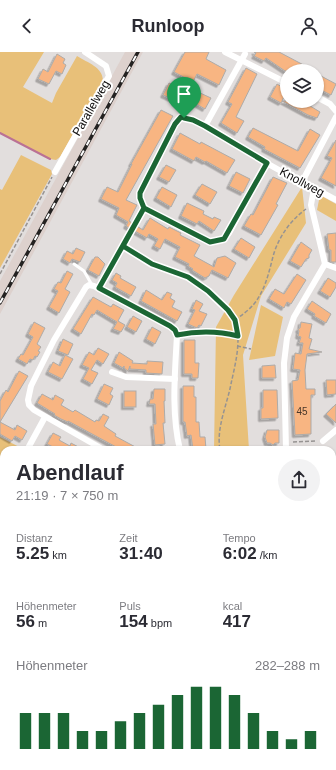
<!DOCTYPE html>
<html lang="de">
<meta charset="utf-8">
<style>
body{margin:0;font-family:Arial,sans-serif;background:#f2f2f3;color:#2b2b33;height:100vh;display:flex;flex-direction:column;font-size:15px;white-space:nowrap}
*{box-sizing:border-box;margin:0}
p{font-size:13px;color:#7c7c81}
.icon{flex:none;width:22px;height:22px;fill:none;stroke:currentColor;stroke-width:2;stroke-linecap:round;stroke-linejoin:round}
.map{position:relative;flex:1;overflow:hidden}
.panel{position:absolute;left:0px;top:394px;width:336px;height:324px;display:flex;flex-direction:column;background:#fff;border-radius:12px 12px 0 0;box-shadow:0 1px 3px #0004}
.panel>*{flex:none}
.fabs{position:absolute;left:280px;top:12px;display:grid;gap:8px}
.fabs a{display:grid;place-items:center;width:44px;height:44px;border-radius:50%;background:#fff;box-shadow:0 1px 3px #0004;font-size:20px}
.pin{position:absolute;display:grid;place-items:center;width:34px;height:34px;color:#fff;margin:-41px -17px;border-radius:50% 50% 50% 0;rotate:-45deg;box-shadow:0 0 4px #0007}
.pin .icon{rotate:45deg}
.round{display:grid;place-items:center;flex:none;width:42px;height:42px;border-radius:21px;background:#f2f2f3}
.head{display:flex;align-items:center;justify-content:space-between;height:68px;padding:0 16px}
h1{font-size:22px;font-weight:800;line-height:30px}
.stats{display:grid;grid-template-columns:repeat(3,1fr);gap:6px;height:68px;padding:4px 16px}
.stats div{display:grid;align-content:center}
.stats b{font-size:17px;font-weight:800}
.stats small{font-size:11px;font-weight:400}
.stats p{font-size:11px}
.chart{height:112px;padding:8px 16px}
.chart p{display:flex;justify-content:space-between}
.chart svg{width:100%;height:72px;margin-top:4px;stroke:#1b6634;stroke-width:6}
header{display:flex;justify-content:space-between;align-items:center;height:52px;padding:0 16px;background:#fff;font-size:18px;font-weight:800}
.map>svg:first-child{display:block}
</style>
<header><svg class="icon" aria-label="back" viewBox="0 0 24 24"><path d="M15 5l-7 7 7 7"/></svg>Runloop<svg class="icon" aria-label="person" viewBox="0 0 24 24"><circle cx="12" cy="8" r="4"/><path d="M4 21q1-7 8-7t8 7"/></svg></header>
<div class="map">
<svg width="336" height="718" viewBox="0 0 336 718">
<defs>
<filter id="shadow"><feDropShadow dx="-2.5" dy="2.5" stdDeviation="0" flood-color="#0004"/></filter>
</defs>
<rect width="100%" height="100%" fill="#e2dedd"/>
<!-- built -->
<g fill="#ddd1cd">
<polygon points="125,0 143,0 0,262 0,229"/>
<polygon points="336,602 336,718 222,718 226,714 332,714 332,606"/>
</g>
<!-- green -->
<g fill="#e8c079">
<path d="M0,0H44L23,35L52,51L56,41L77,4C88,11 103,15 103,29L60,105L56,108L50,107L0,81Z"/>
<polygon points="21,103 51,118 52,122 0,216 0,137 2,138"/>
<polygon points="302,135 306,171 261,244 243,303 249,398 214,398 216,275 234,243"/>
<polygon points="320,143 336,152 336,169 317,158"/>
<polygon points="261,253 283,265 275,304 249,308"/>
<polygon points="0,385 25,398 4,398 4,426 0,424"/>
<polygon points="332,488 336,491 336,570 332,574"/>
</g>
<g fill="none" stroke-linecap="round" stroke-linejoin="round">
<!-- stream -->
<g stroke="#ba7195" stroke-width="2">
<polyline points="0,81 50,107"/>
<polyline points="0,644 4,647"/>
<polyline points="115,714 121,718"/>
</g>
</g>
<!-- building -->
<g fill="#f8b582" stroke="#adaba9" filter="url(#shadow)">
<polygon points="185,0 209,0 206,7 226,18 219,33 197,22 193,30 174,20"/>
<polygon points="254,0 279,0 315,19 285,19 266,6 264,9 254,4 256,1"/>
<polygon points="57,2 65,7 63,11 66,13 62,22 56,19 49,32 38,27 43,17 48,20"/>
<polygon points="246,16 257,22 236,65 244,69 237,81 221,71 232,52 228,50"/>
<polygon points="321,24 336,32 331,43 317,36 317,31"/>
<polygon points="169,31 182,37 176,49 163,43"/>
<polygon points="277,32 287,38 282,49 302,49 320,60 317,66 308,63 282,49 281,51 270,45"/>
<polygon points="198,40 211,46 205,57 193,50"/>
<polygon points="161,58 173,64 126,148 137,153 129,169 143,178 150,166 168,177 169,175 181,181 180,183 200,193 194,204 214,215 217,206 225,204 236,211 228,226 212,218 209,224 205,226 192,218 193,217 188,214 189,212 175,205 180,195 165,187 160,197 154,194 158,187 149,182 147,186 126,174 128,170 116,163 119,156 101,147 107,135 118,140 132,112 131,112"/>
<polygon points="253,76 298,99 310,77 320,83 300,116 264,97 265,95 248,85"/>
<polygon points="180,81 200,92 201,90 235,108 227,121 206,109 205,110 196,105 194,109 172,97"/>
<polygon points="336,88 336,134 321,126 332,106 327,104"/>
<polygon points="166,113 176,118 169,130 159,125"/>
<polygon points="236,120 250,127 243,141 229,134"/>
<polygon points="273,125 287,131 276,152 278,153 261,183 244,174 251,162 253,163"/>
<polygon points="202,132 217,140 210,152 195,143"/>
<polygon points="162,135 177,143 171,155 156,146"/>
<polygon points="187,151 204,159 203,162 213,167 214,165 221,168 214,179 199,169 197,172 181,164"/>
<polygon points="336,181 336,210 331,210 331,198 329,198 327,182"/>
<polygon points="241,186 255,195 249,206 234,197"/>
<polygon points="301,190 312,198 309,203 309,206 306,207 301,215 290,209"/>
<polygon points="76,196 85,200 80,210 72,207 70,211 63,207 67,199 73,202"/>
<polygon points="95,205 98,205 105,212 99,224 88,218"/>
<polygon points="67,219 73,222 65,237 70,240 59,261 49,255 58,239 54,237 58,230 61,231"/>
<polygon points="116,221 121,224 120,226 136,235 131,244 115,235 117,231 112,228"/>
<polygon points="297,222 306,228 291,252 287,250 284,256 269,247 275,237 284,242"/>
<polygon points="328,226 336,231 336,235 330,245 320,239"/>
<polygon points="146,238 162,248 167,240 172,242 170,246 175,249 172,255 182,260 177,269 141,249"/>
<polygon points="93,245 111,255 113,252 124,258 118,269 125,273 121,280 113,277 117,270 97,258 94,263 92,262 81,282 73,277"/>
<polygon points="196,248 203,252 199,259 207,262 201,274 199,273 197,276 188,272 195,258 192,257"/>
<polygon points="312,249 331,262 326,271 314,264 315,262 307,257"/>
<polygon points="133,264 142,269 136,280 127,275"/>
<polygon points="34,270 45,276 37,292 41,295 38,299 40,300 37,305 35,304 33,308 30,307 27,312 18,307 21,302 23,303 33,285 28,282"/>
<polygon points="301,270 312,272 309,286 312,287 309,297 322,300 307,302 305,318 306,337 315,337 315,343 311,343 311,382 295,383 292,329 298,328 300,318 293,317 295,301 301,302 303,291 299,291 301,285 298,284 299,279 298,277 300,276"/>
<polygon points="152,275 161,280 155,292 146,287"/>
<polygon points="63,287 73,292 68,303 58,299"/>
<polygon points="184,288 195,288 195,311 199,311 198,326 192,326 192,322 184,322"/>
<polygon points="98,296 109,302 103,312 97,308 91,318 98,321 92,332 83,327 89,316 82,313 89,300 94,303"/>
<polygon points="119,300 133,309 132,311 147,312 147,309 163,310 162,322 146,321 146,318 130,317 130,314 128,319 124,316 124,314 123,316 114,311"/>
<polygon points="65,303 73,307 62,327 48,320 53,310 60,314"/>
<polygon points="275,313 276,326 262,326 262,314"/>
<polygon points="19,319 28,324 0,370 0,349 6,338 8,340"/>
<polygon points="326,328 336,328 336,342 327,343"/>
<polygon points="104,332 113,336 110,342 113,344 109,353 97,347"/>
<polygon points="183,334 194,334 194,345 196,345 196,370 199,370 200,385 205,385 206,397 193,398 191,383 187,384 185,370 183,370"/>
<polygon points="154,337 165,337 165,349 164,349 165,371 163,371 165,392 155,393 153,372 156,372 155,352 149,352 150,347 153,347"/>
<polygon points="263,338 277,338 278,366 261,367 261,356 263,356"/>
<rect x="124" y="339" width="12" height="16"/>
<polygon points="42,342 53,348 55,343 64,348 61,353 73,360 75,358 95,370 96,368 99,369 103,362 109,365 104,374 116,382 115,384 141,398 117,398 118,396 68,369 68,370 61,367 54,363 55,362 37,351"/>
<polygon points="336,352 336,371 326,362"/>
<polygon points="0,370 15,378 17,373 27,379 22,388 15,384 12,389 0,382"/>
<polygon points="267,378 279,378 279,391 275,391 273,393 270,391 267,391 265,385"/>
<polygon points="53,381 61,385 59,388 70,394 71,391 84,398 59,398 47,392"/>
</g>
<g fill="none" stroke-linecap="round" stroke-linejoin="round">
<!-- path -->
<g stroke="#969392" stroke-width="1.5" stroke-dasharray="4 2" stroke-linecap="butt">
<path d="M123,194C134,200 143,208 155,213C163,217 172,218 181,221C196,227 230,254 235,269C242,288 235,313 231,332C227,353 216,376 220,398"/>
<polyline points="0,222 52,125"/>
<polyline points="102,231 141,161"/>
<path d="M235,268C242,263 249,258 254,252C266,237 269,219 274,201C280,183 291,168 306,157"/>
<path d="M184,282C202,281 220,279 238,284"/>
<polyline points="237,294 251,297"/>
<polyline points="293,390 317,389"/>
<polyline points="332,578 336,574"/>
<polyline points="0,650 4,652"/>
<polyline points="105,714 111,718"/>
<polyline points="146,714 155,718"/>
<polyline points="185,718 191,714"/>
<polyline points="219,718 223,714"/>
</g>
<!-- service -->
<polyline stroke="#fff" stroke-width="3" points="74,212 84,219 92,233"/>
<!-- minor -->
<g stroke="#fff" stroke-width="6">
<polyline points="225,0 287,31"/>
<polyline points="317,45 330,52 336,59"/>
<polyline points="184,65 179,53 187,37 188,32"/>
<polyline points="205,74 245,2"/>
<path d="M267,111L229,181C224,188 219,189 211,190L152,161C144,156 140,150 140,141L175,72L181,65C200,66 247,99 265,110C288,124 313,135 336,148"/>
<polyline points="55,120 109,24 106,14 85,0"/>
<polyline points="302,130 336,65"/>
<polyline points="314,136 311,153 325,212 336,216"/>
<polyline points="112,320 126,325 175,327"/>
<polyline points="323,389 336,378"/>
<polyline points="27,398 45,365"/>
<path d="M104,398L34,358L29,353L28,348L31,334L54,288L86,235L89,233L94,234L170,274L175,278L177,283C175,320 171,361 180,398"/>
<polyline points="286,398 284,311 287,286 294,265 325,212"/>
<polyline points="0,445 4,438"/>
<polyline points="332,482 336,478"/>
<polyline points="0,484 4,485"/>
<polyline points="0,516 4,517"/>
<polyline points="0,700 4,703"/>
<polyline points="16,714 23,718"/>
</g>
<!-- tertiary -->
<g stroke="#fff" stroke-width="8">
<polyline points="0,636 4,638"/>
<polyline points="132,714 138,718"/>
</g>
<!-- primary -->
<g stroke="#fff" stroke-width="10">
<polyline points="332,593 336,589"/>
<polyline points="203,718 207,714"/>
</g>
<!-- rail casing -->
<g stroke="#242221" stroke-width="3.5">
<polyline id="rail" points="0,251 138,0"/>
</g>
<!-- rail -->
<use href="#rail" stroke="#fff" stroke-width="2" stroke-dasharray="6" stroke-linecap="butt"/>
</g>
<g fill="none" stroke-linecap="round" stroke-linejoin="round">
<!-- route casing -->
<g stroke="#fff" stroke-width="8">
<path id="route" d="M184,66L181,65L175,72L140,141V146L144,156L99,236L170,274L175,278L177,283C196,279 219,279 238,284L235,268L228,258L208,239L188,225L152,212L123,194L144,156L210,190L224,187L267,111L205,74L193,68L184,66"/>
</g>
<!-- route -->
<use href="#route" stroke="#1b6634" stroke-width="5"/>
</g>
<g text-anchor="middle" stroke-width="4" stroke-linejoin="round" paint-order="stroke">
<!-- number labels -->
<g font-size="10" fill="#483629">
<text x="302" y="363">45</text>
</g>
<!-- street labels -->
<g font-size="12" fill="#0d0b0b" stroke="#fff">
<text transform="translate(91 56) rotate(-60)" y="4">Parallelweg</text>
<text transform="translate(302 130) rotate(28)" y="4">Knollweg</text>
</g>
</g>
</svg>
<div class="fabs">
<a><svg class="icon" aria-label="layers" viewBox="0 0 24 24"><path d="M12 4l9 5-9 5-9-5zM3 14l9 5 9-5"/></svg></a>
</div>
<div class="pin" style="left:184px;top:66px;background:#1e9e55"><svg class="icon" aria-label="arrive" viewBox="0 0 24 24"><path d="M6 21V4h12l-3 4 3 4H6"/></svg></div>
<section class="panel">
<div class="head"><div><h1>Abendlauf</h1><p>21:19 · 7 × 750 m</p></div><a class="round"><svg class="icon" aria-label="share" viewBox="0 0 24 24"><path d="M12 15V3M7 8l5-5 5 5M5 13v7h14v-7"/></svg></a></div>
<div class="stats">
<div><p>Distanz</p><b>5.25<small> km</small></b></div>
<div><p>Zeit</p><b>31:40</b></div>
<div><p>Tempo</p><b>6:02<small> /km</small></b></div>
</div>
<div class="stats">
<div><p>Höhenmeter</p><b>56<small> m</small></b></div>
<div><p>Puls</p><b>154<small> bpm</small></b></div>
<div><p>kcal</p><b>417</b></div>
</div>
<div class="chart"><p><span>Höhenmeter</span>282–288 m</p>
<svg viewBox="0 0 160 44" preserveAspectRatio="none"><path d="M5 44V22M15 44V22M25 44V22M35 44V33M45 44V33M55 44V27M65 44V22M75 44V17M85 44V11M95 44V6M105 44V6M115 44V11M125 44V22M135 44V33M145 44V38M155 44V33"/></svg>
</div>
</section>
</div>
